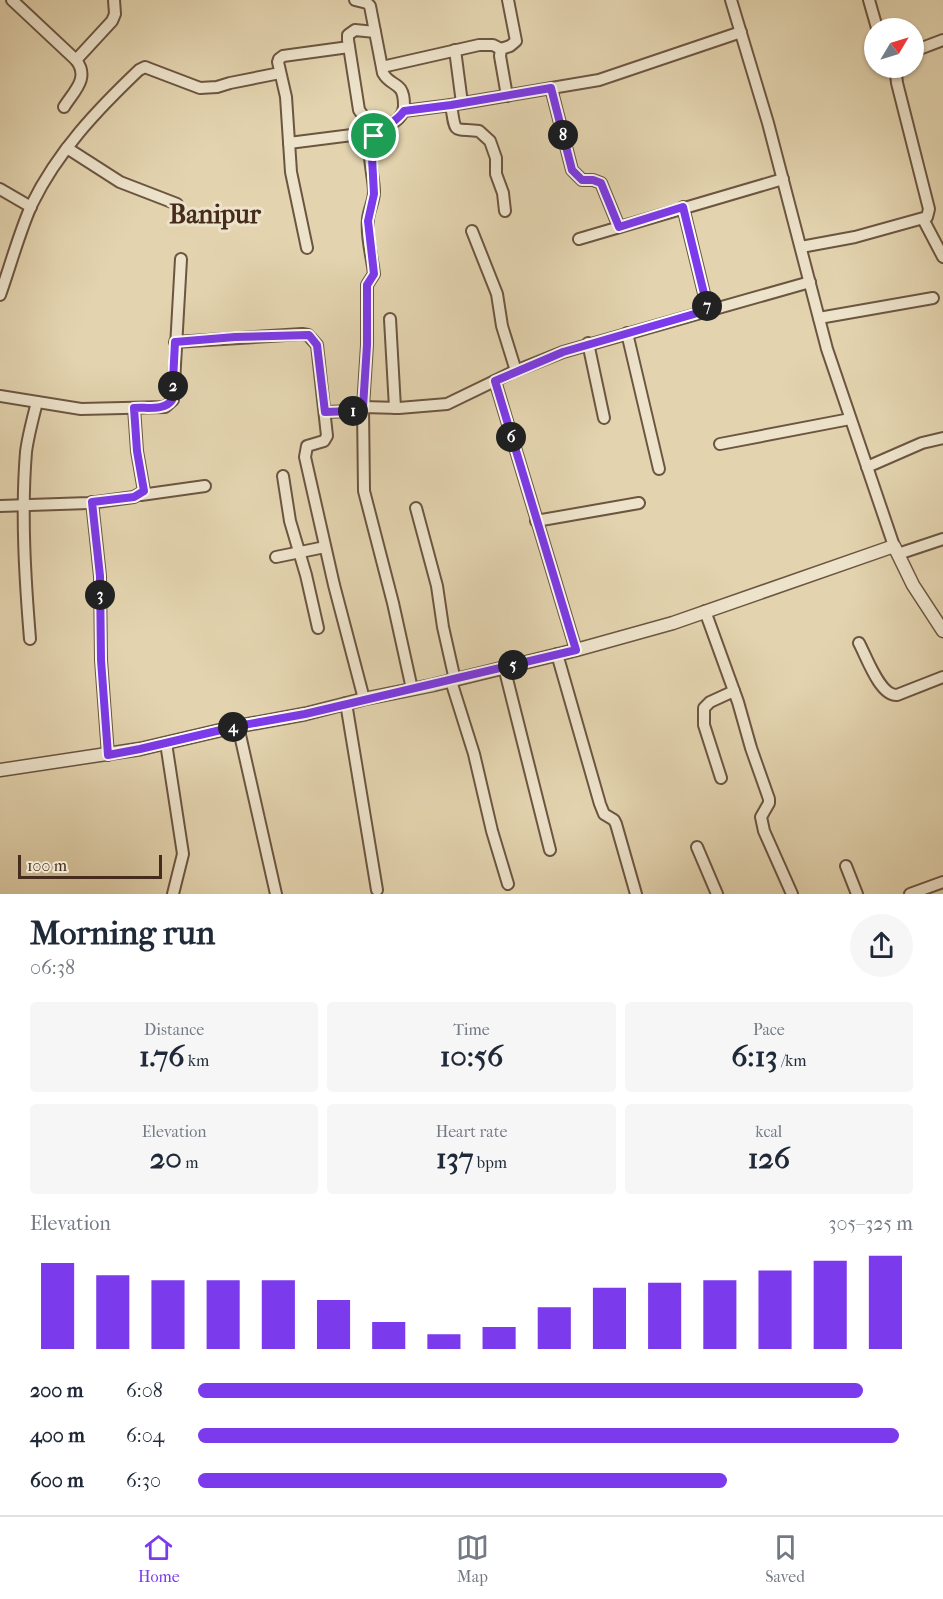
<!DOCTYPE html>
<meta charset="utf-8">
<style>
body{margin:0;font-family:"IM FELL French Canon",serif;background:#f6f6f7;color:#1f2937;height:100vh;display:flex;flex-direction:column;font-size:22px;white-space:nowrap}
*{box-sizing:border-box;margin:0}
p{font-size:20px;color:#747a83}
.icon{flex:none;width:33px;height:33px;fill:none;stroke:currentColor;stroke-width:2;stroke-linecap:round;stroke-linejoin:round}
.map{position:relative;height:894px;overflow:hidden}
.sheet{display:flex;flex-direction:column;background:#fff;flex:1}
.sheet>*{flex:none}
.needle{width:39px;rotate:52deg}
.controls{position:absolute;left:864px;top:18px;display:grid;gap:12px}
.controls a{display:grid;place-items:center;width:60px;height:60px;border-radius:50%;background:#fff;box-shadow:0 2px 4px #0004;font-size:30px}
.scale{position:absolute;left:18px;bottom:15px;width:144px;box-sizing:border-box;padding-left:6px;border:3px solid #452b1c;border-top:0;font-size:16px;line-height:21px;white-space:nowrap;color:#452b1c;-webkit-text-stroke:4px #ede3cb;paint-order:stroke}
.pin{position:absolute;display:grid;place-items:center;width:51px;height:51px;color:#fff;margin:-26px;border:3px solid #fff;border-radius:50%;box-shadow:0 2px 6px #0007}
.km{position:absolute;width:30px;height:30px;margin:-15px;border-radius:50%;background:#222;color:#fff;font-size:16px;line-height:30px;text-align:center}
.round{display:grid;place-items:center;flex:none;width:63px;height:63px;border-radius:32px;background:#f6f6f7}
.overview{display:flex;align-items:center;justify-content:space-between;height:102px;padding:0 30px}
h1{font-size:33px;font-weight:800;line-height:45px}
.metrics{display:grid;grid-template-columns:repeat(3,1fr);gap:9px;height:102px;padding:6px 30px}
.metrics div{display:grid;align-content:center;border-radius:6px;background:#f6f6f7;text-align:center}
.metrics b{font-size:30px;font-weight:800}
.metrics small{font-size:16px;font-weight:400}
.metrics p{font-size:16px}
.chart{height:168px;padding:12px 30px}
.chart p{display:flex;justify-content:space-between}
.chart svg{width:100%;height:108px;margin-top:6px;stroke:#7c3aed;stroke-width:6}
ul{padding:0 30px;list-style:none;font-size:20px}
li{display:grid;grid-template-columns:96px 72px 1fr;align-items:center;height:45px}
li i{height:15px;border-radius:8px;background:#7c3aed}
.dock{display:flex;justify-content:space-around;align-items:center;height:84px;border-top:2px solid #e0e1e3;background:#fff;font-size:16px;color:#747a83}
.dock a{display:grid;justify-items:center;gap:3px}
.dock .current{color:#7c3aed}
.map>svg:first-child{display:block}
</style>
<div class="map">
<svg width="943" height="894" viewBox="0 0 943 894">
<rect width="100%" height="100%" fill="#e3d4af"/>
<filter id="stains"><feTurbulence type="fractalNoise" baseFrequency=".00333" numOctaves="4"/><feColorMatrix values="0 0 0 0 .2 0 0 0 0 .09 0 0 0 0 .02 0 0 0 .5 -.17"/></filter>
<radialGradient id="worn" r=".72"><stop offset=".6" stop-color="#630" stop-opacity="0"/><stop offset="1" stop-color="#630" stop-opacity=".3"/></radialGradient>
<g fill="none" stroke-linecap="round" stroke-linejoin="round">
<!-- minor casing -->
<g stroke="#6c5541" stroke-width="14">
<g id="minor">
<path d="M12,0L76,60C90,78 74,91 64,107"/>
<path d="M355,0L367,3L370,6L383,73C391,88 404,80 404,105C405,124 376,127 371,141C367,154 374,178 374,192C374,201 369,209 368,219C366,237 372,256 374,274L367,285V345L363,407L364,491L393,603L412,689"/>
<polyline points="731,0 768,123 827,349 894,546"/>
<polyline points="869,0 877,28"/>
<polyline points="375,32 355,30 348,35 348,40 359,110 364,117 374,122 377,133"/>
<polyline points="455,50 462,103"/>
<polyline points="914,51 943,40"/>
<polyline points="76,60 112,21 115,14 114,0"/>
<polyline points="382,67 479,45 493,45 501,49"/>
<polyline points="551,88 572,170 582,180 593,180 601,183 619,227"/>
<polyline points="507,96 500,56 501,49 510,46 516,41 508,0"/>
<path d="M451,105C456,135 452,128 479,131L490,141L496,158V174L503,193L505,211"/>
<polyline points="404,111 451,105 599,80 741,32"/>
<polyline points="289,143 352,135 374,136"/>
<polyline points="67,148 120,182 177,204"/>
<polyline points="0,189 31,207"/>
<polyline points="683,207 708,310"/>
<polyline points="923,219 943,257"/>
<polyline points="472,231 497,294 502,326 516,371"/>
<polyline points="579,239 783,179"/>
<polyline points="801,247 855,237 927,217 929,209 897,83 896,74 898,68"/>
<polyline points="307,248 291,172 286,97 278,62 279,59 283,56 349,47"/>
<path d="M0,295C10,267 20,230 32,204C58,151 97,110 139,70L145,67L150,69L200,88L217,87L230,83L280,73"/>
<polyline points="819,318 933,298"/>
<polyline points="390,319 395,408"/>
<polyline points="627,333 659,469"/>
<polyline points="175,342 302,334 308,335 317,345 327,436 324,441 307,446 305,457 334,585 364,699"/>
<polyline points="588,343 604,418"/>
<polyline points="495,381 576,650"/>
<polyline points="0,396 81,409 165,407 173,400 181,259"/>
<polyline points="325,412 353,411 363,407 399,408 447,404 513,372 563,352 810,282"/>
<polyline points="720,444 850,419"/>
<polyline points="867,467 922,443 943,438"/>
<polyline points="283,476 290,521 306,575 318,628"/>
<polyline points="141,495 205,486"/>
<polyline points="92,502 100,576 101,660 108,755"/>
<polyline points="0,506 89,503 134,497 144,491 137,451 134,408"/>
<polyline points="416,508 437,586 443,627 455,680"/>
<polyline points="536,521 639,503"/>
<polyline points="898,554 943,539"/>
<polyline points="276,557 325,547"/>
<polyline points="705,611 738,702 751,748 769,799 769,803 761,817 764,831 792,894"/>
<path d="M30,639C25,578 21,513 26,452C28,436 33,418 37,402"/>
<path d="M859,643C867,658 880,696 897,695L943,677"/>
<polyline points="557,654 600,804 604,814 614,820 616,824 636,894"/>
<polyline points="504,667 550,850"/>
<polyline points="451,681 474,754 492,831 508,884"/>
<polyline points="346,703 377,890"/>
<polyline points="238,726 276,894"/>
<polyline points="166,743 183,854 173,894"/>
<polyline points="721,778 704,725 704,708 710,702 734,691"/>
<polyline points="697,847 717,894"/>
<polyline points="846,866 857,894"/>
<polyline points="910,894 943,882"/>
</g>
</g>
<!-- tertiary casing -->
<g stroke="#6c5541" stroke-width="15">
<polyline id="tertiary" points="0,770 140,749 234,727 305,714 364,699 433,685 576,650 673,623 894,546 913,585 943,631"/>
</g>
<!-- minor -->
<use href="#minor" stroke="#ede3cb" stroke-width="10"/>
<!-- tertiary -->
<use href="#tertiary" stroke="#ede3cb" stroke-width="12"/>
</g>
<g fill="none" stroke-linecap="round" stroke-linejoin="round">
<!-- route casing -->
<g stroke="#fff" stroke-width="12">
<path id="route" d="M551,88L572,170L582,180H593L601,183L619,227L683,207L708,310L563,352L495,381L576,650L305,714L238,726L140,749L108,755L101,660L100,576L92,502L134,497L144,491L137,451L134,408C146,407 165,411 172,400L175,342L235,337L309,335L317,345L325,412L353,411L363,407L367,345V285L374,274L368,221L374,194L371,140C380,128 395,124 404,111L451,105Z"/>
</g>
<!-- route -->
<use href="#route" stroke="#7c3aed" stroke-width="8"/>
</g>
<g text-anchor="middle" stroke-width="6" stroke-linejoin="round" paint-order="stroke">
<!-- quarter labels -->
<g font-size="26" font-weight="bold" fill="#452b1c" stroke="#ede3cb">
<text x="215" y="223">Banipur</text>
</g>
</g>
<rect width="100%" height="100%" filter="url(#stains)"/>
<rect width="100%" height="100%" fill="url(#worn)"/>
</svg>
<div class="controls">
<a><svg class="needle" viewBox="-14 -14 28 28"><path d="M0-13l5 13h-10z" fill="#e53935"/><path d="M0 13l5-13h-10z" fill="#747a83"/></svg></a>
</div>
<div class="scale">100 m</div>
<div class="pin" style="left:374px;top:136px;background:#1e9e55"><svg class="icon" aria-label="arrive" viewBox="0 0 24 24"><path d="M6 21V4h12l-3 4 3 4H6"/></svg></div>
<b class="km" style="left:353px;top:411px">1</b>
<b class="km" style="left:173px;top:386px">2</b>
<b class="km" style="left:100px;top:595px">3</b>
<b class="km" style="left:233px;top:727px">4</b>
<b class="km" style="left:513px;top:665px">5</b>
<b class="km" style="left:511px;top:437px">6</b>
<b class="km" style="left:707px;top:306px">7</b>
<b class="km" style="left:563px;top:135px">8</b>
</div>
<section class="sheet">
<div class="overview"><div><h1>Morning run</h1><p>06:38</p></div><a class="round"><svg class="icon" aria-label="share" viewBox="0 0 24 24"><path d="M12 15V3M7 8l5-5 5 5M5 13v7h14v-7"/></svg></a></div>
<div class="metrics">
<div><p>Distance</p><b>1.76<small> km</small></b></div>
<div><p>Time</p><b>10:56</b></div>
<div><p>Pace</p><b>6:13<small> /km</small></b></div>
</div>
<div class="metrics">
<div><p>Elevation</p><b>20<small> m</small></b></div>
<div><p>Heart rate</p><b>137<small> bpm</small></b></div>
<div><p>kcal</p><b>126</b></div>
</div>
<div class="chart"><p><span>Elevation</span>305–325 m</p>
<svg viewBox="0 0 160 44" preserveAspectRatio="none"><path d="M5 44V9M15 44V14M25 44V16M35 44V16M45 44V16M55 44V24M65 44V33M75 44V38M85 44V35M95 44V27M105 44V19M115 44V17M125 44V16M135 44V12M145 44V8M155 44V6"/></svg>
</div>
<ul>
<li><b>200 m</b>6:08<i style="width:93%"></i></li>
<li><b>400 m</b>6:04<i style="width:98%"></i></li>
<li><b>600 m</b>6:30<i style="width:74%"></i></li>
</ul>
</section>
<nav class="dock">
<a class="current"><svg class="icon" aria-label="home" viewBox="0 0 24 24"><path d="M3 11l9-7 9 7M6 9v11h12V9"/></svg>Home</a>
<a><svg class="icon" aria-label="map" viewBox="0 0 24 24"><path d="M3 6l6-2 6 2 6-2v14l-6 2-6-2-6 2zM9 4v14M15 6v14"/></svg>Map</a>
<a><svg class="icon" aria-label="saved" viewBox="0 0 24 24"><path d="M7 4h10v16l-5-4-5 4z"/></svg>Saved</a>
</nav>
